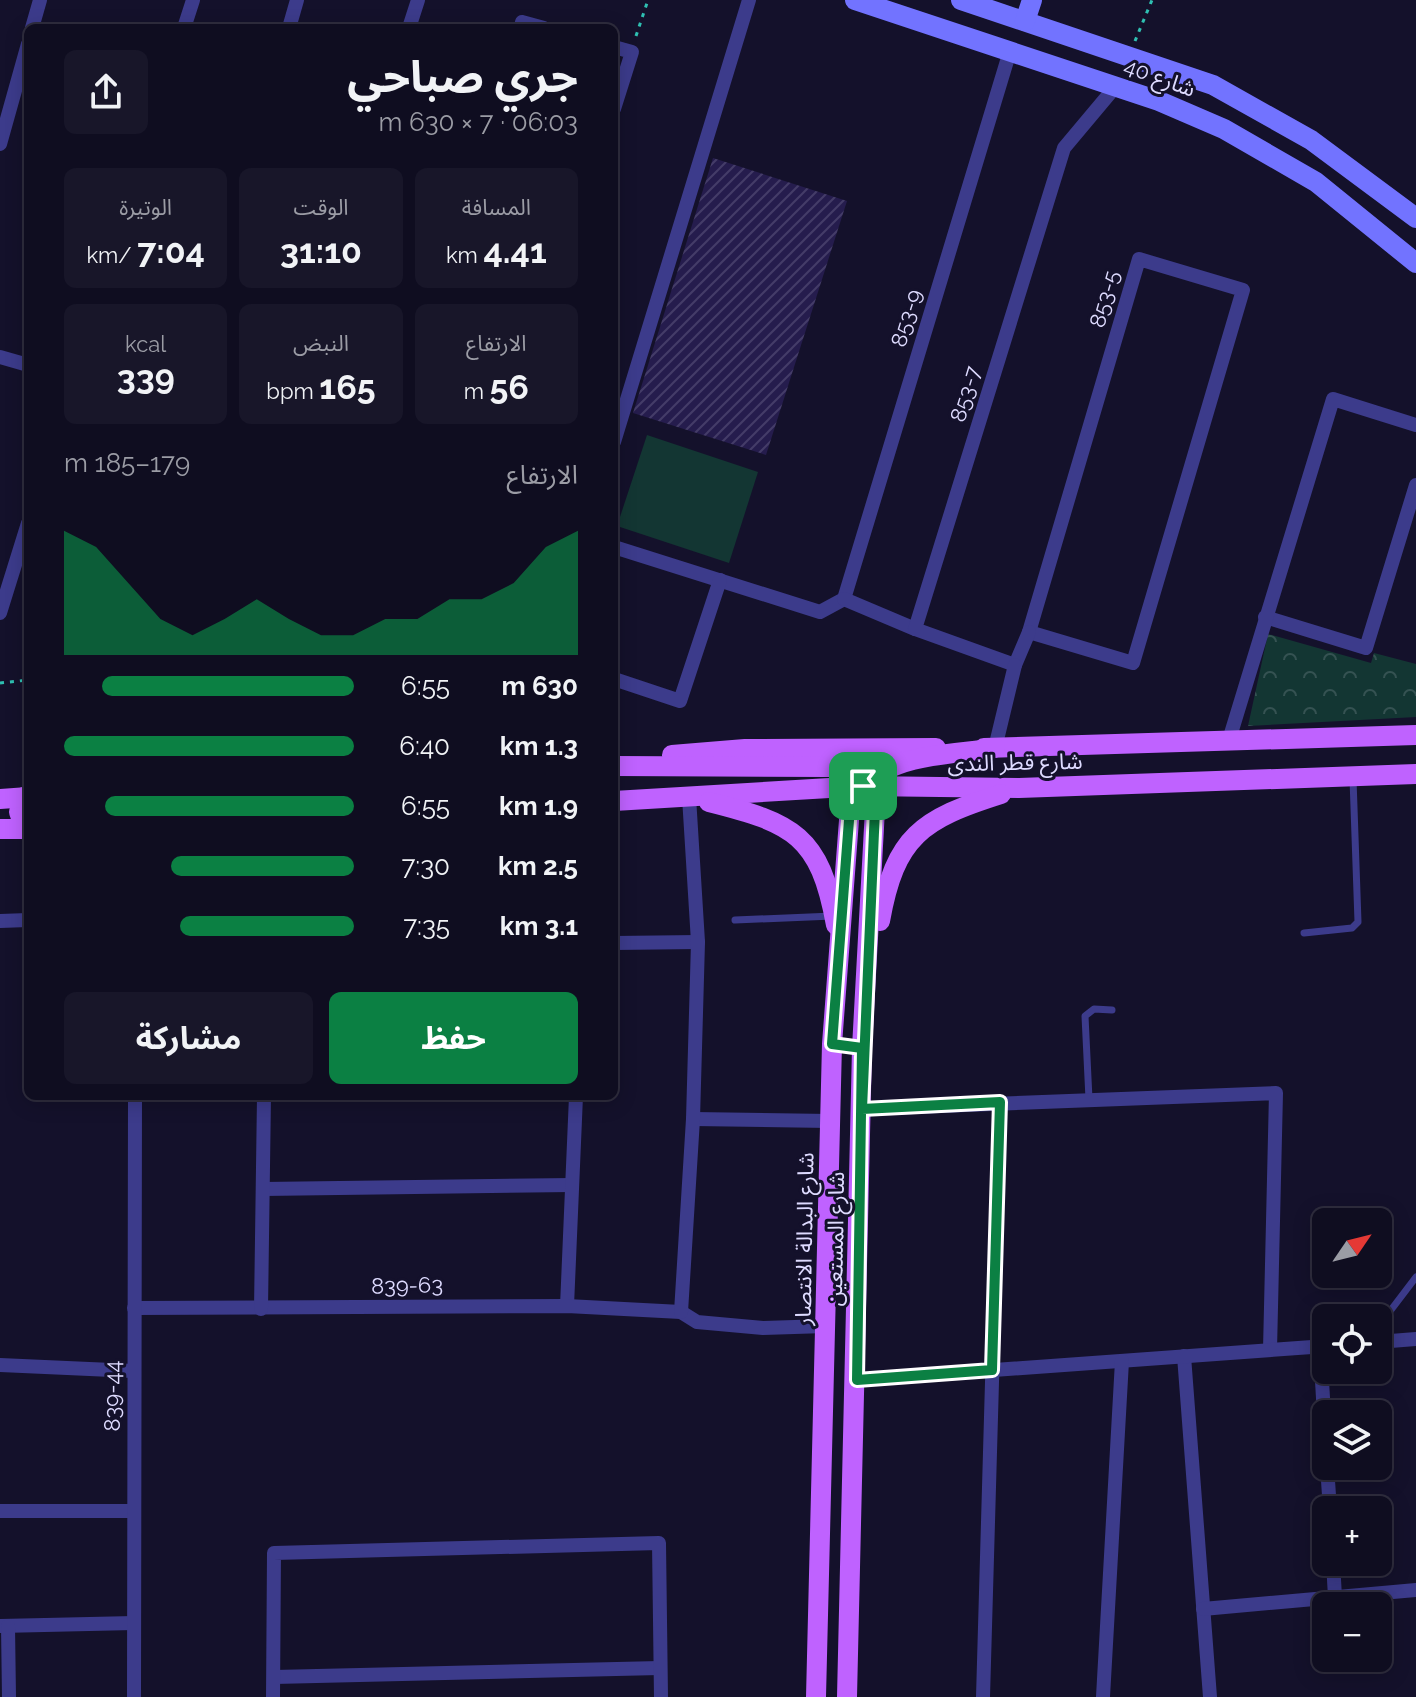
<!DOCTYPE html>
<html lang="ar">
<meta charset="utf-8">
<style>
body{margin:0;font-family:Raleway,"Noto Sans Arabic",sans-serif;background:#181629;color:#f1f3f6;direction:rtl;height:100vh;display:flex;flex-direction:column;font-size:30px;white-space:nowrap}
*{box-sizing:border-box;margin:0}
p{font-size:26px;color:#9b9ca5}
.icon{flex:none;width:44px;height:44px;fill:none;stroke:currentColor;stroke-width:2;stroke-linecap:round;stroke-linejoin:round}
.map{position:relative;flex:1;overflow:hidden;direction:ltr}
.drawer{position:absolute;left:24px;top:24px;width:594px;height:1076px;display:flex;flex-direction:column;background:#0f0d20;border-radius:12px;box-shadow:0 4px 20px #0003,0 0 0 2px #2f2d3e;direction:rtl}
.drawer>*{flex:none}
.needle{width:52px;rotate:55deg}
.buttons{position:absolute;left:1312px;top:1208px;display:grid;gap:16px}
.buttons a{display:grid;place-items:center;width:80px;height:80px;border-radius:12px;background:#0f0d20;box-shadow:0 4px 20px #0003,0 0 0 2px #2f2d3e;font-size:40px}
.pin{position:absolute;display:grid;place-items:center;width:68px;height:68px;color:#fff;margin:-34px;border-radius:16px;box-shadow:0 4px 12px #0006}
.round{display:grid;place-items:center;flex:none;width:84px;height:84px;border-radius:12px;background:#181629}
.head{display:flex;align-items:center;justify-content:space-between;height:136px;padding:0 40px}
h1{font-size:44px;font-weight:700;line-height:60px}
.stats{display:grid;grid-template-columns:repeat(3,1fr);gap:12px;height:136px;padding:8px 40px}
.stats div{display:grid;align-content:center;border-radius:12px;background:#181629;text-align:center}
.stats b{font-size:34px;font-weight:700}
.stats small{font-size:22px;font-weight:400}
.stats p{font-size:22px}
.chart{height:224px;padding:16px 40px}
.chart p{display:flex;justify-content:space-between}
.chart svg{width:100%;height:144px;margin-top:8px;fill:#0b8043;opacity:.7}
.cta{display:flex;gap:16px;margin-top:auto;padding:16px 40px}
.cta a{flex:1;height:92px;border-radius:12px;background:#0b8043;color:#fff;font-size:32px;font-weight:700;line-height:92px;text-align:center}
.cta a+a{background:#181629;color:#f1f3f6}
ul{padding:0 40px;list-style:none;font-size:26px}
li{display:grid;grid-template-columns:128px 96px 1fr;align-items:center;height:60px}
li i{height:20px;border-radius:10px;background:#0b8043}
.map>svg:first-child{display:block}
</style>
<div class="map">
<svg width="1416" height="1697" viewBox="0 0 1416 1697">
<defs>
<pattern id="forest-crowns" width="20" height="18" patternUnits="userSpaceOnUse" patternTransform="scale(2)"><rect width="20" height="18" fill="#133633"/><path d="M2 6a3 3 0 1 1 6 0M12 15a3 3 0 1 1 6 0" fill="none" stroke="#355252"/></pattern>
<pattern id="building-hatch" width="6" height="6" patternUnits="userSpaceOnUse" patternTransform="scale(2)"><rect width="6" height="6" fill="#251c4d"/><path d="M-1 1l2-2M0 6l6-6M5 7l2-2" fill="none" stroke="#443c68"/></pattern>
</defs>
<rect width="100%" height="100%" fill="#14112b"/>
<!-- forest -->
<polygon fill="url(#forest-crowns)" points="1268,634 1371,663 1374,653 1416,664 1416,717 1248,726"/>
<!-- garden -->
<polygon fill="#133633" points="647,435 758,472 729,563 617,526"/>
<!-- building -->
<polygon fill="url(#building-hatch)" points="713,158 847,201 766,455 633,413"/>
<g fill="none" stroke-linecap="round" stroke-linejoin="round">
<!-- path -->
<g stroke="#2fc0b2" stroke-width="3" stroke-dasharray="4 6" stroke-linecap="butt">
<polyline points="636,36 648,0"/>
<polyline points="1135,41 1152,0"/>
<polyline points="0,683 28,680"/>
</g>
<!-- lane -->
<g stroke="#3c3b8b" stroke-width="7">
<polyline points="735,920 833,916"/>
<polyline points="1304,933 1352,928 1358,922 1353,779"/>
<polyline points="1089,1099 1085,1016 1094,1009 1112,1010"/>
<polyline points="1378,1327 1416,1277"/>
</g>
<!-- street -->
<g stroke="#3c3b8b" stroke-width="14">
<polyline points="32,28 40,0"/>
<polyline points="184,28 193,0"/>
<polyline points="289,28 297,0"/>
<polyline points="409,28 418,0"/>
<polyline points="521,28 522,22 544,28"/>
<polyline points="614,47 632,52 614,109"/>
<polyline points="0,144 28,44"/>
<polygon points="1139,259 1243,290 1133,663 1029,632"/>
<polyline points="0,357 28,365"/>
<polyline points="614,442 749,0"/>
<polyline points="614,547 820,612 844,599"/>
<polyline points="844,599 1010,51"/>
<polyline points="844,599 915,629"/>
<polyline points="0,613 28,523"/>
<polyline points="1265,617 1366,648 1416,485"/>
<polyline points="1029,632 1015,665 915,629 1064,148 1116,86"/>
<polyline points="614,679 680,701 720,580"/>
<polyline points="1229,740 1333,399 1416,425"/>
<polyline points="995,748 1015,665"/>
<polyline points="0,921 28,920"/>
<polyline points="614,943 698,942"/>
<polyline points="862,1109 1276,1093 1270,1350"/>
<polyline points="693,1119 830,1121"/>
<polyline points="263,1189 572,1185"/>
<polyline points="567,1306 576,1096"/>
<polyline points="134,1308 567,1306 681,1312 697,1322 763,1328 826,1326"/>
<polyline points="261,1309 264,1096"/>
<polyline points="681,1312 693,1119 698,942 689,797"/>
<polyline points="1378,1342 1416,1339"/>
<polyline points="1320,1346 1326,1450"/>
<polyline points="1184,1356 1210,1697"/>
<polyline points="0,1365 134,1371"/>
<polyline points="857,1380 1326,1346"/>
<polyline points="1327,1466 1330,1510"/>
<polyline points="0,1511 134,1511"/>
<polyline points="1333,1562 1335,1597"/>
<polyline points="1203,1609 1416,1590"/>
<polyline points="0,1626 134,1623"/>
<polyline points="8,1626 9,1697"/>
<polyline points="274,1677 660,1668"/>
<polyline points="134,1697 135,1096"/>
<polyline points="273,1697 274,1553 659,1543 661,1697"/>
<polyline points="983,1697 1000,1102"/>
<polyline points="1103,1697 1122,1361"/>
</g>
<!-- secondary -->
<g stroke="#7273ff" stroke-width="20">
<polyline points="855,0 1159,101 1224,129 1316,182 1416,263"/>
<polyline points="961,0 1213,85 1311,140 1416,218"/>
<polyline points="1025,21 1032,0"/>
</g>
<!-- primary -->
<g stroke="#bf62ff" stroke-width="20">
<polyline points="984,748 1416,735"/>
<polyline points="672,755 745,749 936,748"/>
<polyline points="614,766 830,767 855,775 875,809 862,1048 847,1697"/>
<polyline points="24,797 19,812 25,829"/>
<polyline points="0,799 28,797"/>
<polyline points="614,801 863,786 1019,788 1416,774"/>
<path d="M709,802C793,823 820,835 836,925"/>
<polyline points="0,829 28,829"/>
<path d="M880,921C895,836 922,819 1001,794"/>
<path d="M816,1697L832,1044L850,807C872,753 945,756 995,748"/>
</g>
</g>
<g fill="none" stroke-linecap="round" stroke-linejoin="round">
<!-- route casing -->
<g stroke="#fff" stroke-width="16">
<polyline id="route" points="863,786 850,807 832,1044 862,1048 857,1380 992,1370 1000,1102 862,1109 875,809 863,786"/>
</g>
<!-- route -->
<use href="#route" stroke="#0b8043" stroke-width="10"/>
</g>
<g text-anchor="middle" stroke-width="6" stroke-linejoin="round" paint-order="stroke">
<!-- street labels -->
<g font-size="22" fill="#dedbff" stroke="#14112b">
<text transform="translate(1160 77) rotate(20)" y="8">شارع 40</text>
<text transform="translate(1104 299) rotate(-74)" y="8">853-5</text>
<text transform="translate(906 318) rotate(-73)" y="8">853-9</text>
<text transform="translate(965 394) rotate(-73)" y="8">853-7</text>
<text transform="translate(1015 762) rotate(-1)" y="8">شارع قطر الندى</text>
<text transform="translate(804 1239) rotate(-89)" y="8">شارع البدالة الانتصار</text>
<text transform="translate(835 1239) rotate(-89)" y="8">شارع المستعين</text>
<text transform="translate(407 1285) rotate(-1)" y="8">839-63</text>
<text transform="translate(112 1396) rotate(-90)" y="8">839-44</text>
</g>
</g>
</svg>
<div class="buttons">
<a><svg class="needle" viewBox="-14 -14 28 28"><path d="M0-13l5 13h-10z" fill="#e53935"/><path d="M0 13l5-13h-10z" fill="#9b9ca5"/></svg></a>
<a><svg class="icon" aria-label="locate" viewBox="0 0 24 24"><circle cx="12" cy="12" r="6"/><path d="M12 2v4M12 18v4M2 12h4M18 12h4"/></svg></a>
<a><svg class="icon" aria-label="layers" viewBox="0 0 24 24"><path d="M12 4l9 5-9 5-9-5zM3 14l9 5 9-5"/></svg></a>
<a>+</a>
<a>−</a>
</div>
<div class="pin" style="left:863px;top:786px;background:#1e9e55"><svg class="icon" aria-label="arrive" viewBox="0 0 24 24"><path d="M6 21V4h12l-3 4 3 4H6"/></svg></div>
<section class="drawer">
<div class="head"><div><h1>جري صباحي</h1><p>06:03 · 7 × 630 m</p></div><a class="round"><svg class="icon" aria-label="share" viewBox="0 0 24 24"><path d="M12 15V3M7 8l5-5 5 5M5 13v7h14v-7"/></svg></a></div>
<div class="stats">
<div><p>المسافة</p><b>4.41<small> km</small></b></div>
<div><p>الوقت</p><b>31:10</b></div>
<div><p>الوتيرة</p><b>7:04<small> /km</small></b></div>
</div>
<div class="stats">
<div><p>الارتفاع</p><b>56<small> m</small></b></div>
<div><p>النبض</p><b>165<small> bpm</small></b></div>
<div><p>kcal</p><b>339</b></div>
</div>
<div class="chart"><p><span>الارتفاع</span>179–185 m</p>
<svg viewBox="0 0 160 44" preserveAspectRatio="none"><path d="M0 44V6L10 11L20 22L30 33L40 38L50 33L60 27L70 33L80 38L90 38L100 33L110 33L120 27L130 27L140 22L150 11L160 6V44z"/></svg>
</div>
<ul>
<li><b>630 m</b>6:55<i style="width:87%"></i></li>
<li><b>1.3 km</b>6:40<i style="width:100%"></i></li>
<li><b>1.9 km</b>6:55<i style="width:86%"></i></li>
<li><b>2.5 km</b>7:30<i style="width:63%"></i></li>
<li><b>3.1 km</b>7:35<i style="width:60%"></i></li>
</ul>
<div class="cta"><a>حفظ</a><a>مشاركة</a></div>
</section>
</div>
